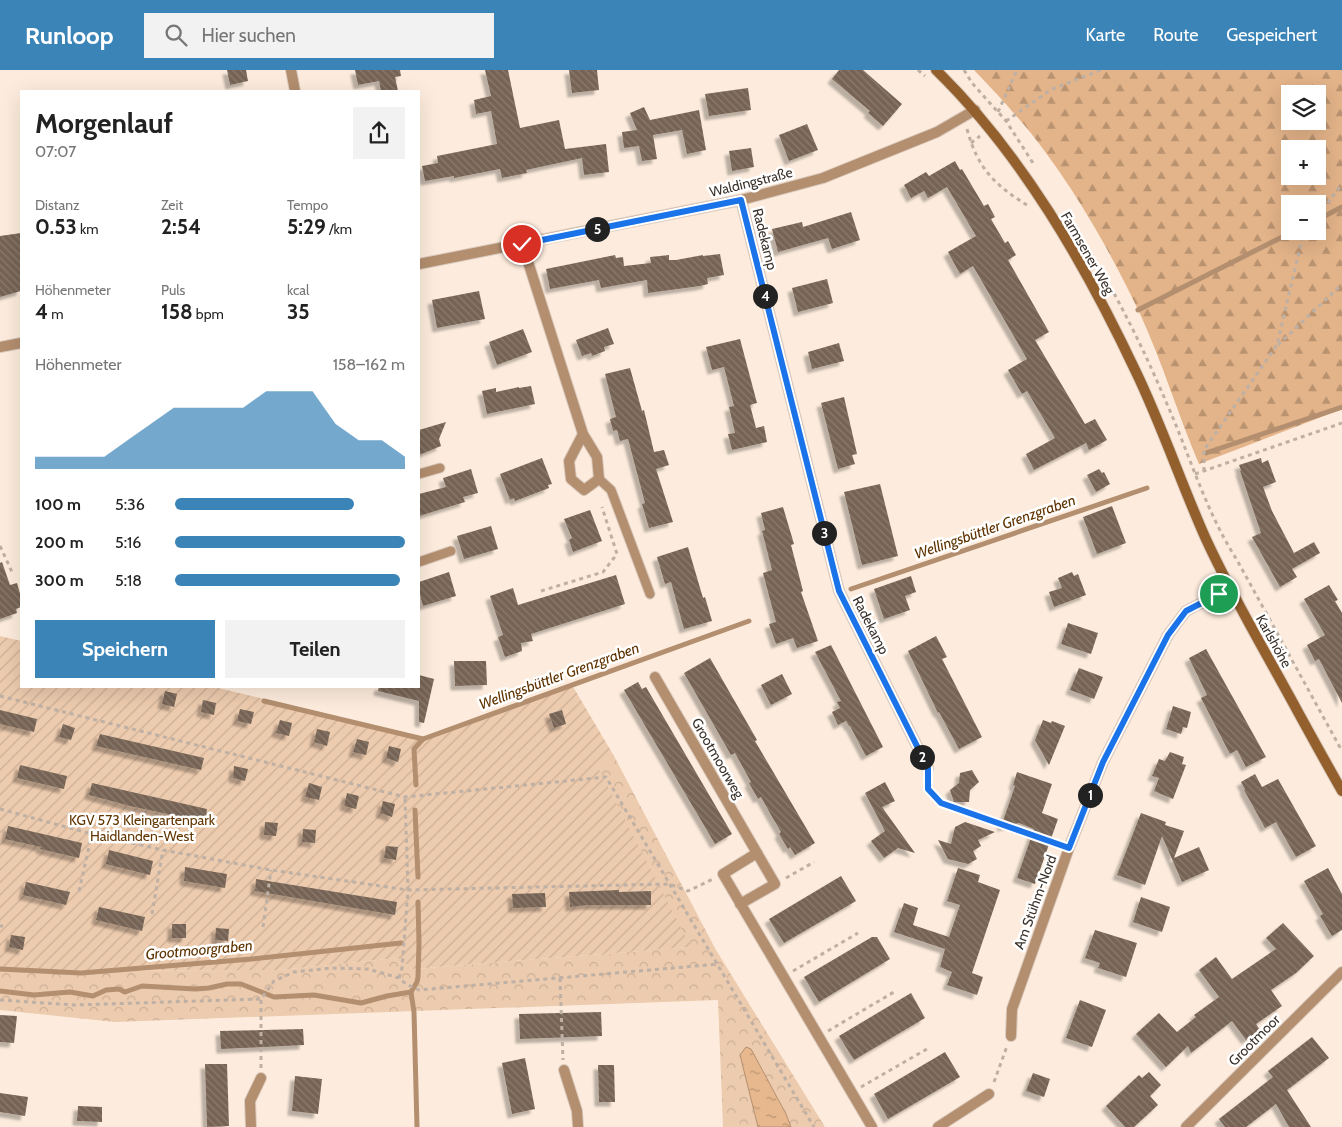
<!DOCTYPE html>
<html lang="de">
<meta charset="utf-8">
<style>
body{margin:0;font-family:Cabin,sans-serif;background:#f2f2f2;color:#222;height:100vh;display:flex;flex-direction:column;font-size:19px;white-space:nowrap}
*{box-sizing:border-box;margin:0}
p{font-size:16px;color:#767676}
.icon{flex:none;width:28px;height:28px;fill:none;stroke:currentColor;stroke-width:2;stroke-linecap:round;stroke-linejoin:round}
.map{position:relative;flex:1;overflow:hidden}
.drawer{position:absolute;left:20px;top:20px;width:400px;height:598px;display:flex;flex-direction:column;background:#fff;border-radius:0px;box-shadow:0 5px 20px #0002}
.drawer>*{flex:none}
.fabs{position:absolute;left:1281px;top:15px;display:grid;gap:10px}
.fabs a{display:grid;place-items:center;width:45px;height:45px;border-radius:0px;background:#fff;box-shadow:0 5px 20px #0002;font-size:25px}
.pin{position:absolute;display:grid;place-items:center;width:42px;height:42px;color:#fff;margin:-21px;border:2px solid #fff;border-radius:50%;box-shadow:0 1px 5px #0007}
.km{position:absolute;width:25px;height:25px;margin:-12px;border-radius:50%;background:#222;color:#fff;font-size:14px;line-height:25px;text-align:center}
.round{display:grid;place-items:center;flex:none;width:52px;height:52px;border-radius:0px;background:#f2f2f2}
.head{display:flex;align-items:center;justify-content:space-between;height:85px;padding:0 15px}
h1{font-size:28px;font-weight:700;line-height:38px}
.stats{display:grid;grid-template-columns:repeat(3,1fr);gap:8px;height:85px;padding:5px 15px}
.stats div{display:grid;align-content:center}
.stats b{font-size:21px;font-weight:700}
.stats small{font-size:14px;font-weight:400}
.stats p{font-size:14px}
.chart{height:140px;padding:10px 15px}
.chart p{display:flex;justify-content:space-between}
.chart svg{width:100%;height:90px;margin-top:5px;fill:#3b84b8;opacity:.7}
.button{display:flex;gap:10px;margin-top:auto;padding:10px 15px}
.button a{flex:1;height:58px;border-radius:0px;background:#3b84b8;color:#fff;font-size:20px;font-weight:700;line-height:58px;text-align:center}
.button a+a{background:#f2f2f2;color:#222}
ul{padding:0 15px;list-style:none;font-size:16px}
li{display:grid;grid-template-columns:80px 60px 1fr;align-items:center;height:38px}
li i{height:12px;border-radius:6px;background:#3b84b8}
header{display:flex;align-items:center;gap:30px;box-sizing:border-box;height:70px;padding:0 25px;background:#3b84b8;color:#fff}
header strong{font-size:24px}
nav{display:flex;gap:28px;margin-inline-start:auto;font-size:18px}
.search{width:350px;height:45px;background:#f2f2f2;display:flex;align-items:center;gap:12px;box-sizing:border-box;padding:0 18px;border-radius:0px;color:#767676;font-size:19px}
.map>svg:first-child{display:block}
</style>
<header>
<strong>Runloop</strong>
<div class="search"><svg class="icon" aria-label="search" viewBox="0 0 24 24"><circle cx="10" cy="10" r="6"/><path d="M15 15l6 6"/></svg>Hier suchen</div>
<nav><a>Karte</a><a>Route</a><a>Gespeichert</a></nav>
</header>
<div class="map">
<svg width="1342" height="1057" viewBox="0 0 1342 1057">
<defs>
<pattern id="forest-firs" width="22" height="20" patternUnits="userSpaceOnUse" patternTransform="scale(1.25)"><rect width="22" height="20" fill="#e3b389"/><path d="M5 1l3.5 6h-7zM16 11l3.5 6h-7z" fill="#b99270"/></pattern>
<pattern id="park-crowns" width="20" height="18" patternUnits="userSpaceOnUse" patternTransform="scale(1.25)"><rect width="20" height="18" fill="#edcbae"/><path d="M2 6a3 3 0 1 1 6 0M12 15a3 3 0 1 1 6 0" fill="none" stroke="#ccaf96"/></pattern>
<pattern id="garden-furrows" width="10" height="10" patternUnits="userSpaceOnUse" patternTransform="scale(1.25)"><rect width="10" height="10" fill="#edcbae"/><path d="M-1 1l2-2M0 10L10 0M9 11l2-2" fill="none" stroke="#ccaf96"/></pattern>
<pattern id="water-ripples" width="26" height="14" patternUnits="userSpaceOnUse" patternTransform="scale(1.25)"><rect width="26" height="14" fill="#e7b78d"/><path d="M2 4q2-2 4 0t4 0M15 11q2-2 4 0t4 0" fill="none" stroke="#bc9573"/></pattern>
<pattern id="building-back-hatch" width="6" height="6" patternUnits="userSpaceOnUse" patternTransform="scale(1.25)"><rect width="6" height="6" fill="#766454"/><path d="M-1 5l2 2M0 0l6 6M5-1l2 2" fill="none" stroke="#8a7b6f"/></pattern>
<filter id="shadow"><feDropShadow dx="-4.5" dy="4.5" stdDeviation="1" flood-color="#0004"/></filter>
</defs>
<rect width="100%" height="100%" fill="#fdecdd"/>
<!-- forest -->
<path fill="url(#forest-firs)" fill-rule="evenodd" d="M974,0H1342V339L1199,394C1178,345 1163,294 1141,246C1114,189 1083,133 1046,83C1024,53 999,26 974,0ZM1290,24H1318V51H1290ZM1290,79H1318V106H1290ZM1290,134H1318V161H1290Z"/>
<!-- park -->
<polygon fill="url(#park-crowns)" points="614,686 716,880 825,1057 791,1057 786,1044 751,979 740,985 758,1057 723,1057 718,930 115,952 0,940 0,901 279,900 398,888 414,899 690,877 596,695"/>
<!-- garden -->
<polygon fill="url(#garden-furrows)" points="0,566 21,571 21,616 210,616 423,667 572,615 614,686 597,696 691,877 413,899 398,888 279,900 0,901"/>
<!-- water -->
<polygon fill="url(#water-ripples)" stroke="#b38f6f" points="746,977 751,979 786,1044 791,1057 758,1057 740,985"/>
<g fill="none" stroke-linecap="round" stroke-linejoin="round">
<!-- stream -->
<g stroke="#b38f6f" stroke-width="5">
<polyline points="1319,149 1342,137"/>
<polyline points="1138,240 1294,161"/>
<polyline points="1206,383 1342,337"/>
<polyline points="851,519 1147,418"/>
<polyline points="264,631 423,669"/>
<polyline points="416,715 414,679 423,669 749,551"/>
<polyline points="415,740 418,807"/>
<polyline points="0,899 81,903 252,889 401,873"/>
<polyline points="0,921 34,925 70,922 93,926 106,920 119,919 125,922 142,916 195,919 209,918 227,914 241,914 274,927 314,925 361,933 387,926 411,922"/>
<polyline points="417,1057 414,942 411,922 417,912 418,907 419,873 418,832"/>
</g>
</g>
<!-- building -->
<g fill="url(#building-back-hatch)" filter="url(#shadow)">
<polygon points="227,0 246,0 248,11 230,15"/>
<polygon points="355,0 400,0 401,6 395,7 398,21 381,21 379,11 358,15"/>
<polygon points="485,0 508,0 520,58 559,50 565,79 606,74 609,102 584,105 582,88 526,100 527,103 502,108 500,99 454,108 454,106 425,111 422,96 438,93 437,86 497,74 491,41 476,44 474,30 491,26"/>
<polygon points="569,0 597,0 599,20 572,23"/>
<polygon points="839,0 863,0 902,34 883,56 868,43 870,41 832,9"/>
<polygon points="748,18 751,40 709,46 705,24"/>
<polygon points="644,37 650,50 699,40 706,80 687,84 682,60 653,65 657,89 642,91 639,76 624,78 622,62 637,60 630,43"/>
<polygon points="807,54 818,80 789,91 779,65"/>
<polygon points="751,78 754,97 732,101 729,81"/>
<polygon points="955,91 960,100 962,99 984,136 988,134 995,147 991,149 1005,173 1008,171 1016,185 1008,190 1049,262 1035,270 1085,354 1095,349 1107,370 1089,380 1086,373 1034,400 1026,384 1055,368 1027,321 1022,324 1008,300 1027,289 973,196 960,204 948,182 976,166 947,117 928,128 924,121 911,128 904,115 926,102 929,106"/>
<polygon points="851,142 860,170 832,179 828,168 778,182 772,159 802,152 803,157"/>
<polygon points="21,163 21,221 0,227 0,166"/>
<polygon points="720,184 724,205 707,208 708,214 700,216 648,223 647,210 601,218 599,210 550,219 546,199 615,185 616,188 623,187 624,196 651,193 650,187 660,186 669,185 669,190 676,190 703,185 703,186"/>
<polygon points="827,209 833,233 798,242 792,218"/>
<polygon points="479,221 485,249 437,258 432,230"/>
<polygon points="608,258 614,274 604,277 605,281 592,286 591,283 582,286 576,270"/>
<polygon points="523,259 532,282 497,295 489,272"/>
<polygon points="740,269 757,333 750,335 756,358 764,356 767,372 732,380 728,364 735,363 729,337 734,336 724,297 712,300 706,277"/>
<polygon points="839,273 844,291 812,299 808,282"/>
<polygon points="630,298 642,341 644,340 654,382 664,380 669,395 656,399 673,452 649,458 642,434 645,433 628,369 620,371 617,360 613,361 610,349 616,347 605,304"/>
<polygon points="531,316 535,334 487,344 482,321 496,318 496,322 519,317 519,318"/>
<polygon points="844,327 857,384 852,385 855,394 838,399 821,333"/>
<polygon points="446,352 439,369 441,376 419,385 419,360"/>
<polygon points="542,388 552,414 548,415 549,418 515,431 514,428 510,430 500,404"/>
<polygon points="1261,388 1262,393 1268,390 1276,412 1263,417 1272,441 1294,483 1314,472 1320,483 1292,499 1297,507 1280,517 1252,467 1261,463 1240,401 1241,400 1239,395"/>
<polygon points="471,399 478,423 463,427 465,432 419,446 419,424 446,417 443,408"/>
<polygon points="1099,399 1102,403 1104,402 1110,414 1096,422 1087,405"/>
<polygon points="880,414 898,486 862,495 844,422"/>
<polygon points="1112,436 1126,473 1097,484 1083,447"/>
<polygon points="783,437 794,474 791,475 803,521 801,522 818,571 797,578 793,568 776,574 769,554 776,552 763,503 772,500 762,461 765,460 761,443"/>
<polygon points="590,440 602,471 573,482 569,470 572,468 564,449"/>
<polygon points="491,456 498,479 464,489 457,466"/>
<polygon points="688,477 703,528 705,527 712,551 684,559 671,512 665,514 657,487"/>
<polygon points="2,492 10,515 17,513 21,527 21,537 16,539 17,543 0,549 0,493"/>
<polygon points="449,502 456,526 423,536 419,521 419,512"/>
<polygon points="1072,502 1074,506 1078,504 1086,525 1054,537 1049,522 1062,518 1058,508"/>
<polygon points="616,505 625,534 531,564 533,571 521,573 522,581 505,587 498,567 503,565 490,526 513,518 518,535"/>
<polygon points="911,506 916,522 905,526 910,540 884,549 874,519"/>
<polygon points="1329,515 1338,530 1335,531 1342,543 1342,633 1319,589 1315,591 1307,575 1325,565 1304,529"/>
<polygon points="1068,553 1098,563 1091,584 1061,574"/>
<polygon points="936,566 947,587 942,589 982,667 959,679 939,642 938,643 908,581"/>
<polygon points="831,575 883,677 866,686 850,656 849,656 846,651 838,655 832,642 840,638 837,632 841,631 815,582"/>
<polygon points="1206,579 1266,687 1246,697 1237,680 1230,684 1201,628 1207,625 1189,588"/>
<polygon points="710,588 757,670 755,671 815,773 795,785 790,777 788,779 779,764 781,762 771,745 761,727 758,729 749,713 751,712 735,683 731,685 684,603"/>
<polygon points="454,591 486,591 487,615 455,616"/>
<polygon points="1079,598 1103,607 1094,629 1070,620"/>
<polygon points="782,604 792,624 771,635 761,615"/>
<polygon points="419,605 434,609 424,653 419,652 419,631 378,621 379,616 419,616"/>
<polygon points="638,612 642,619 646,617 732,764 715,774 624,620"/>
<polygon points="165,621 177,624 174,637 162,634"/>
<polygon points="203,630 216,633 214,645 201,642"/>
<polygon points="1173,636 1191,642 1187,658 1183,657 1181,664 1166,659"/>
<polygon points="240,639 254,642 251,654 237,651"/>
<polygon points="0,640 37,649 34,662 0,654"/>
<polygon points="562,640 566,654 554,658 549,644"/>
<polygon points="280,650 292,653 289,666 276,663"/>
<polygon points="1043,650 1051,653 1052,651 1065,656 1049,695 1035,670"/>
<polygon points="63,654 75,658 71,670 59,667"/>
<polygon points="317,659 330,662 327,676 314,672"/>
<polygon points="100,664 204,688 201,700 96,676"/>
<polygon points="357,669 369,672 366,685 353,682"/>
<polygon points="389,676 401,679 398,692 386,688"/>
<polygon points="1170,682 1184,687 1182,694 1186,695 1173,729 1154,721 1159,708 1152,706 1159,689 1165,691"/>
<polygon points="20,695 67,706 64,719 17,708"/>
<polygon points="234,696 248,699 245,711 233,708"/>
<polygon points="972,700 979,712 970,720 969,732 954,732 950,720 959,713 960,703"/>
<polygon points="1017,702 1052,714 1042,743 1058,749 1035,814 1017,808 1034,759 1019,753 1001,757 1015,716 1013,715"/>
<polygon points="1255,704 1262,717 1278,709 1316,776 1296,787 1276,752 1265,758 1244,720 1245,719 1241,712"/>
<polygon points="885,712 895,731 882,737 915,783 898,778 884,788 871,771 885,761 865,723"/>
<polygon points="92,713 207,739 205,752 130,736 89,725"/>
<polygon points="309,713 322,717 319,730 305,727"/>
<polygon points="347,723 359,726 356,739 344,736"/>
<polygon points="383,731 395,734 392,747 380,743"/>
<polygon points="1141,743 1166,752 1165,755 1184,761 1174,788 1199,777 1209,800 1182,812 1162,766 1145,815 1117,805"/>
<polygon points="265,752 278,753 276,766 264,765"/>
<polygon points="965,752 995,762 978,770 981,776 973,781 977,789 968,794 948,789 938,770 951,774 955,757"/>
<polygon points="8,756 82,773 79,788 40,779 41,777 5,769"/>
<polygon points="303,759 316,760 315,773 302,772"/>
<polygon points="386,776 398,777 396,790 384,788"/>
<polygon points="109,780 153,791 150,805 106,794"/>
<polygon points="185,797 227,804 225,818 184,811"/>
<polygon points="958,798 980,805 978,812 1000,820 972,903 983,907 977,925 947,915 952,902 940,897 945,879 894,862 904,833 918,838 913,855 949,867 960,835 947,831"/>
<polygon points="1328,798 1342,824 1342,860 1332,866 1320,846 1323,844 1304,811"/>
<polygon points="841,806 856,831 784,873 769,849"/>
<polygon points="256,809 397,832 395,845 255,821"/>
<polygon points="26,812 70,822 66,835 23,825"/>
<polygon points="619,820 619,822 651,821 651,835 588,835 570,837 569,822"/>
<polygon points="545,823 546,837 513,838 512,824"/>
<polygon points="1141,827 1170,837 1162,862 1133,852"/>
<polygon points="99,837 145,847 142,861 96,850"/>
<polygon points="1283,853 1314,886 1296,903 1271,920 1282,936 1256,954 1260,960 1246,970 1232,951 1191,983 1188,976 1166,997 1136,964 1159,943 1177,962 1196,947 1194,945 1219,927 1199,900 1216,887 1232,909 1276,879 1266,868"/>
<rect x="172" y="854" width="14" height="14"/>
<polygon points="216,858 229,859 228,871 215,870"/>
<polygon points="1095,860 1137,873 1126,907 1098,898 1100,893 1085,888"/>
<polygon points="11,865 25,867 23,880 9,877"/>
<polygon points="872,867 877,867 890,889 819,932 804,907"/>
<polygon points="911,923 925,948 854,990 839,966"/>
<polygon points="1080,930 1106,940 1092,977 1066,968"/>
<polygon points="601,942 602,966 520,969 519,944"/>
<polygon points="0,945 17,946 14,973 0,972"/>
<polygon points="303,959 304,975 221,979 220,961"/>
<polygon points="1312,967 1329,988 1287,1020 1311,1057 1289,1057 1276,1034 1246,1057 1225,1057 1219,1049 1273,1007 1268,1001"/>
<polygon points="945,982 960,1007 888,1049 874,1024"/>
<polygon points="525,988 535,1039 512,1044 502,993"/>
<polygon points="205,994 227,994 229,1056 207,1057"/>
<polygon points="598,995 614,995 615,1032 599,1032"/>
<polygon points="1149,1002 1161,1015 1150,1026 1158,1035 1134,1057 1125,1057 1106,1036 1139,1005 1142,1008"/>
<polygon points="1033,1003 1050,1009 1044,1027 1026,1021"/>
<polygon points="295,1006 322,1009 318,1044 292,1041"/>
<polygon points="0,1023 28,1027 25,1046 0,1042"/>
<polygon points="78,1036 102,1037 102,1052 77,1051"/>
</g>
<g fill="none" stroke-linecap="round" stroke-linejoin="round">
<!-- service casing -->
<g stroke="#dacabd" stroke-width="11">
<g id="service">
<polyline points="419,404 440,398"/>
<polyline points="599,409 611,420 650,524"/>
<polyline points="419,492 451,481"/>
</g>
</g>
<!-- minor casing -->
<g stroke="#dacabd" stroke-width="12">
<g id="minor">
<polyline points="291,0 295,21"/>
<polyline points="741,130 839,521 928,698"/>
<polyline points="522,173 583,364 597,387 599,409 584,420 571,409 569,391 583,364"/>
<polyline points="419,194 741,130 823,108 937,62 975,40"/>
<polyline points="0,277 21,273"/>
<polyline points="655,607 757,783"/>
<polyline points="740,834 775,814 757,783 723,804 872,1057"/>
<polyline points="1011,966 1012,939 1069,778 1103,692 1168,565 1186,541 1230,518"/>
<polyline points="564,1000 577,1041 578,1057"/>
<polyline points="251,1057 250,1031 261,1008"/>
<polyline points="938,1057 989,1024"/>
<polyline points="1186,1057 1342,902"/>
</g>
</g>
<!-- secondary casing -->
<g stroke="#dacabd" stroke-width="12">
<path id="secondary" d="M936,0C1022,84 1085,194 1136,302C1162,356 1181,413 1205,467C1225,511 1248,552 1271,593C1295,636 1318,679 1342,721"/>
</g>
<!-- path -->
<g stroke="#beb0a4" stroke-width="3" stroke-dasharray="4 4" stroke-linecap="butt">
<polyline points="918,0 925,6"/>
<polyline points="964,0 972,13 1006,51 1033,93"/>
<polyline points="998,42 1017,0"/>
<polyline points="1006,51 1052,19 1101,0"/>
<path d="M967,59C978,100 996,116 1030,137"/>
<polyline points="971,73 980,66"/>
<polyline points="1318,146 1342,114"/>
<path d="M1090,182C1120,231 1145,282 1167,334C1190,386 1206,442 1237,490L1342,681"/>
<polyline points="1278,275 1342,214"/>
<polyline points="1204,401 1204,380 1277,275 1303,165 1306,161"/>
<polyline points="1195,404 1342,353"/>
<polyline points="0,476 12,502"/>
<polyline points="541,521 603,502 617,484 602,437"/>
<polyline points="0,626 405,727 606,707 814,1057"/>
<polyline points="928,709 929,719 941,733 1059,774"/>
<polyline points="0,739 92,764 163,780 271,800 408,820 669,814 688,821 713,809"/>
<polyline points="786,808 814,792"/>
<polyline points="79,821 92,764"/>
<polyline points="152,844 163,780"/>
<polyline points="0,856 3,856"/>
<polyline points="263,857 271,800"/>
<polyline points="793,901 858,863"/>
<polyline points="399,908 402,898 408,820 405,727"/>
<polyline points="560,908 563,990"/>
<polyline points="0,930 74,935 261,929"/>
<polyline points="828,961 894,922"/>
<polyline points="261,998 261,929 274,911 294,902 332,898 368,899 399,908 406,914 419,920 719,894"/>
<polyline points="994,1012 1007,976"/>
<polyline points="861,1017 927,979"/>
</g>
<!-- service -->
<use href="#service" stroke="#b38e6f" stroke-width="9"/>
<!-- minor -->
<use href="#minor" stroke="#b38e6f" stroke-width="10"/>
<!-- secondary -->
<use href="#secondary" stroke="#935f2d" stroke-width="10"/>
</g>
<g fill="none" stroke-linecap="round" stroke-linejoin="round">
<!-- route casing -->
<g stroke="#fff" stroke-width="10">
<polyline id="route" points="522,174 741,130 839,521 928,698 928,719 941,733 1069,778 1103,692 1168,565 1186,541 1219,524"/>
</g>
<!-- route -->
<use href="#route" stroke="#1a73e8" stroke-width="6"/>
</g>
<g text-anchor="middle" stroke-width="5" stroke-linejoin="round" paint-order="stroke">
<!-- street labels -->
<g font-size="14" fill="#39312a" stroke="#fff">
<text transform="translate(751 112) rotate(-14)" y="5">Waldingstraße</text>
<text transform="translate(765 169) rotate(76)" y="5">Radekamp</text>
<text transform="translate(1088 183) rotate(60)" y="5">Farmsener Weg</text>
<text transform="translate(871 555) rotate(63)" y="5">Radekamp</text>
<text transform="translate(1274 571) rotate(61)" y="5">Karlshöhe</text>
<text transform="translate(718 688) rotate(60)" y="5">Grootmoorweg</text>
<text transform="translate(1035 832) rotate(-70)" y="5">Am Stühm-Nord</text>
<text transform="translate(1254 970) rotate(-45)" y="5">Grootmoor</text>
</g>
<!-- park labels -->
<g font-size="14" fill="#623600" stroke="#fff">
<text x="142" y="755">KGV 573 Kleingartenpark<tspan x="142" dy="16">Haidlanden-West</tspan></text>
</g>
<!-- water labels -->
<g font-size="15" font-style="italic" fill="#5f3300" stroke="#fff">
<text transform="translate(995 457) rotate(-19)" y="5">Wellingsbüttler Grenzgraben</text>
<text transform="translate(559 606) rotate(-20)" y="5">Wellingsbüttler Grenzgraben</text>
<text transform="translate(199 880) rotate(-5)" y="5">Grootmoorgraben</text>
</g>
</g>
</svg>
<div class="fabs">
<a><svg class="icon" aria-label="layers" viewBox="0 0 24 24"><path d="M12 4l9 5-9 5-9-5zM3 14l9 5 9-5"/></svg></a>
<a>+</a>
<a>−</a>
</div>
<div class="pin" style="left:1219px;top:524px;background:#1e9e55"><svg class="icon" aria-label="arrive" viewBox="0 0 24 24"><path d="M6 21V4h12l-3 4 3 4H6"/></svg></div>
<div class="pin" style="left:522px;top:174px;background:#d93025"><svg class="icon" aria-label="check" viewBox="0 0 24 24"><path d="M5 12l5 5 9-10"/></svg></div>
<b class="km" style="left:1090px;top:725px">1</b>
<b class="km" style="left:922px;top:687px">2</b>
<b class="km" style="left:824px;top:463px">3</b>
<b class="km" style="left:765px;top:226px">4</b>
<b class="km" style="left:597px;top:159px">5</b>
<section class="drawer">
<div class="head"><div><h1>Morgenlauf</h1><p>07:07</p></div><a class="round"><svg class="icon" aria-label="share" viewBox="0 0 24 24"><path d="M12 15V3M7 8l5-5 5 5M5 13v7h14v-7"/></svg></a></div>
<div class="stats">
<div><p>Distanz</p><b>0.53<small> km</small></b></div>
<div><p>Zeit</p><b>2:54</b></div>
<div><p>Tempo</p><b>5:29<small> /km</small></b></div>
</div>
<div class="stats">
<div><p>Höhenmeter</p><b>4<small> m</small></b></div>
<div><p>Puls</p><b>158<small> bpm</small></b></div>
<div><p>kcal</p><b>35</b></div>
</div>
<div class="chart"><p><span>Höhenmeter</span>158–162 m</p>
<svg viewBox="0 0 160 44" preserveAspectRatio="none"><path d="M0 44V38L10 38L20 38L30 38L40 30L50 22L60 14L70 14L80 14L90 14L100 6L110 6L120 6L130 22L140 30L150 30L160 38V44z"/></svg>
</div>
<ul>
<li><b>100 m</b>5:36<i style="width:78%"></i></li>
<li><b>200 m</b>5:16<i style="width:100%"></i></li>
<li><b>300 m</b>5:18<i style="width:98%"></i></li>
</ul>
<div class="button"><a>Speichern</a><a>Teilen</a></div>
</section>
</div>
